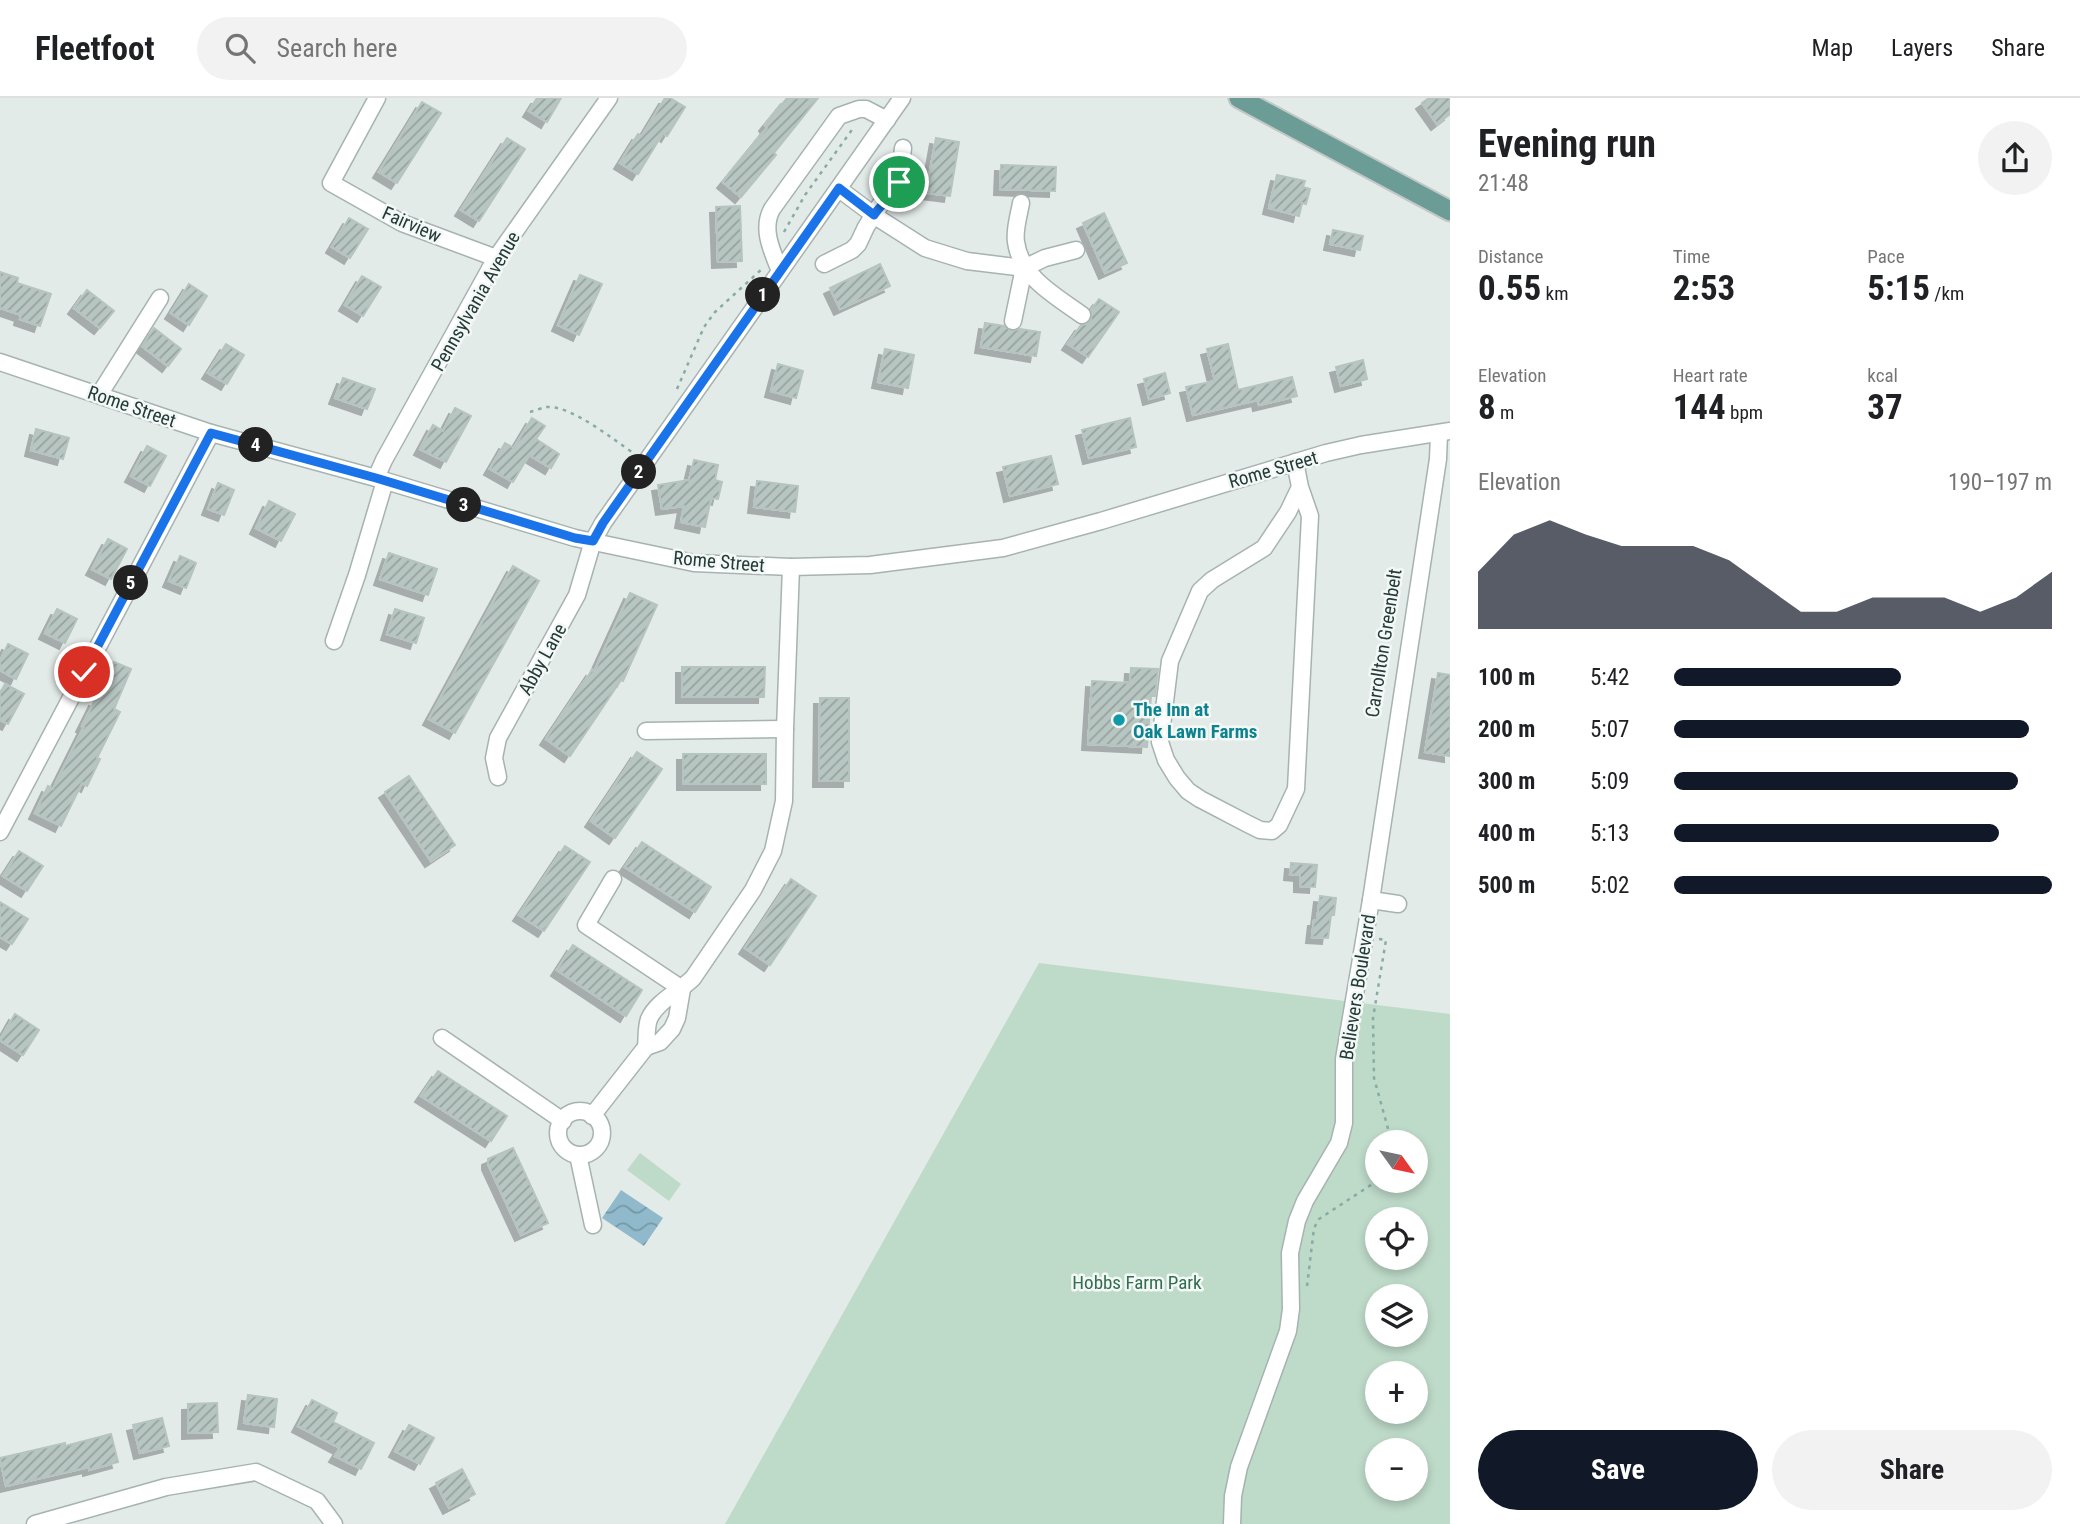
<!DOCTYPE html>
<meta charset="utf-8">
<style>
body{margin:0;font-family:"Roboto Condensed",sans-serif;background:#f2f2f2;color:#202124;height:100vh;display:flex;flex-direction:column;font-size:26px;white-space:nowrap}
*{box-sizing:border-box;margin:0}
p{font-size:23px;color:#757577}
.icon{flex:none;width:38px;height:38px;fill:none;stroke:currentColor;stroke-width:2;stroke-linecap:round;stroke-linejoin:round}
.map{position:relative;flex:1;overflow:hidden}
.panel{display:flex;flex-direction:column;background:#fff;width:630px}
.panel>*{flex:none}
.needle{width:46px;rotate:123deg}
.controls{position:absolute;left:1365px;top:1032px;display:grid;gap:14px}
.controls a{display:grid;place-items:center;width:63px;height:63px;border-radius:50%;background:#fff;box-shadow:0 4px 10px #0003;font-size:35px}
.pin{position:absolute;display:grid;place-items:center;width:60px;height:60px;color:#fff;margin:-30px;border:4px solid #fff;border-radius:50%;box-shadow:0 2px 7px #0007}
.km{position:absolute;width:35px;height:35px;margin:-18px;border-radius:50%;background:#222;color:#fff;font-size:19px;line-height:35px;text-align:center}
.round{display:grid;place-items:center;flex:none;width:74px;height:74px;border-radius:37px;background:#f2f2f2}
.summary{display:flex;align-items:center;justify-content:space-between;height:119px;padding:0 28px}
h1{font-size:38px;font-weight:700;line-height:52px}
.figures{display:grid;grid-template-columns:repeat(3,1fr);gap:10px;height:119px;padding:7px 28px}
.figures div{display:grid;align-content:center}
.figures b{font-size:35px;font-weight:700}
.figures small{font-size:19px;font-weight:400}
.figures p{font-size:19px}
.chart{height:196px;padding:14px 28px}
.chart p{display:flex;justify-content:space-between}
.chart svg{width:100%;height:126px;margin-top:7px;fill:#111827;opacity:.7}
.cta{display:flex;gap:14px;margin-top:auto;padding:14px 28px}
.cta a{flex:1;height:80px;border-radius:42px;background:#111827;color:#fff;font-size:28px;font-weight:700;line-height:80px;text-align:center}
.cta a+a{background:#f2f2f2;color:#202124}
ul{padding:0 28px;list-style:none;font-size:23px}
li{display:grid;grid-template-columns:112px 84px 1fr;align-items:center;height:52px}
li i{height:18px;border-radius:9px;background:#111827}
header{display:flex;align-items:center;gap:42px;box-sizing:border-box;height:98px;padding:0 35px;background:#fff;border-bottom:2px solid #e0e0e0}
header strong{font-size:33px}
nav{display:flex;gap:38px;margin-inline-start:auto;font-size:24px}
.search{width:490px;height:63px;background:#f2f2f2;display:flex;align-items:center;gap:18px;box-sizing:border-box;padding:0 24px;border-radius:38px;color:#757577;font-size:26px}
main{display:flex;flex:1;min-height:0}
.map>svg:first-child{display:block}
</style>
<header>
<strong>Fleetfoot</strong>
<div class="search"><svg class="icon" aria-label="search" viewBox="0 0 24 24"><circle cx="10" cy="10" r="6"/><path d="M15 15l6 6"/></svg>Search here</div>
<nav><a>Map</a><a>Layers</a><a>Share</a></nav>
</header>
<main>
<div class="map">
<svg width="1450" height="1426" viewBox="0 0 1450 1426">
<defs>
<pattern id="water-waves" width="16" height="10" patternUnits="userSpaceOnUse" patternTransform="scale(1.75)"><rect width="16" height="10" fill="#90bacb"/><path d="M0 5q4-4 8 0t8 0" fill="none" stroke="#7598a6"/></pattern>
<pattern id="building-hatch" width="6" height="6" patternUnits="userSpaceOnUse" patternTransform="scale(1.75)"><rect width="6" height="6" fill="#b8c6c2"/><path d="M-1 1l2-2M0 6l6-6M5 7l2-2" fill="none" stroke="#95a29f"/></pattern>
<filter id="shadow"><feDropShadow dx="-6" dy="6" stdDeviation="0" flood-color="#0004"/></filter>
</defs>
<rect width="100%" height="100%" fill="#e3ebe9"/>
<!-- green -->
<g fill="#bedac9" fill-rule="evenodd">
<path d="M1039,865L1450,916V1426H725ZM1377,1045H1416V1083H1377ZM1377,1122H1416V1160H1377ZM1377,1199H1416V1237H1377ZM1377,1276H1416V1314H1377ZM1377,1353H1416V1391H1377Z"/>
<polygon points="640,1055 681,1086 669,1103 627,1072"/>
</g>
<!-- water -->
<polygon fill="url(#water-waves)" points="621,1092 663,1120 644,1148 602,1120"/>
<!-- building -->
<g fill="url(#building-hatch)" stroke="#b6c4c0" stroke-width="2" filter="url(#shadow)">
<polygon points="537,0 561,0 547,24 529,13"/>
<polygon points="665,0 670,0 685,9 667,38 663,35 638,76 620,65 638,36 642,38"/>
<polygon points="787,0 818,0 774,55 776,57 741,99 723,84 767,30 765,27"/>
<polygon points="1429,0 1450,0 1450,16 1437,26 1422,5"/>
<polygon points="422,4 441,15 397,85 379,74"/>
<polygon points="507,40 525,51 479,123 461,112"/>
<polygon points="936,40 959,44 950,98 926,95"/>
<polygon points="1001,67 1056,69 1055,93 1000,91"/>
<polygon points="1277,77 1305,83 1303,89 1310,91 1306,106 1302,105 1299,118 1269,110"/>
<polygon points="740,108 742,163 718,164 716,109"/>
<polygon points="1104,115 1127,165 1105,175 1083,125"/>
<polygon points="349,120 368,131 350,160 332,149"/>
<polygon points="1333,132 1363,138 1360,152 1330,146"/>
<polygon points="880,166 890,188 840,211 830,190"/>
<polygon points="0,174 18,180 17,185 51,196 40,228 20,221 21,217 0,210"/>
<polygon points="580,177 602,186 579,237 558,227"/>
<polygon points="362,178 381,189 363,218 345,207"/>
<polygon points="189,186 207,198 189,227 171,215"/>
<polygon points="87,192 114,213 100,230 74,210"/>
<polygon points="1099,201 1119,214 1088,259 1068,246 1081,227 1087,226 1091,222 1091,212"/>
<polygon points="985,225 1004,228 1012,233 1020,231 1040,234 1036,258 981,249"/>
<polygon points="154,230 181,251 168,268 142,248"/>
<polygon points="226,246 244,257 227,286 208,275"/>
<polygon points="1228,246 1238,292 1292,279 1297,298 1259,307 1258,302 1193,317 1186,289 1215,283 1207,251"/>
<polygon points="885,251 914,257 908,290 878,284"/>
<polygon points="1363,262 1367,281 1341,288 1336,269"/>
<polygon points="778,266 803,273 796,300 771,293"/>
<polygon points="1165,275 1170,295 1149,301 1144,281"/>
<polygon points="343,280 375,291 367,311 335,300"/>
<polygon points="455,310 471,318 446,364 420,351 433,327 443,333"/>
<polygon points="532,320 545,328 536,341 559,356 551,370 529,357 513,384 490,371 505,345 514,350"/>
<polygon points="1130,320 1136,349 1089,360 1082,332"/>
<polygon points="36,331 69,340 63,361 31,352"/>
<polygon points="147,348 166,358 150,388 131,378"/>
<polygon points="1051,358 1058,386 1010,398 1003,369"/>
<polygon points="694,362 718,367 715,382 722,384 718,401 711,400 705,429 681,424 684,408 662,411 658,387 689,382"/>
<polygon points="757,383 798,388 795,414 754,409"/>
<polygon points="218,385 234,392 224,417 208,411"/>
<polygon points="269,403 295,416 281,443 256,430"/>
<polygon points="108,441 127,451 111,481 92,471"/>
<polygon points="389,455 437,471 428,497 380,481"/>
<polygon points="180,458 196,465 186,490 169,483"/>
<polygon points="513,468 539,483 455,635 429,621"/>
<polygon points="630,495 657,507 623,583 621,582 570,658 546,641 592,572 594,574"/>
<polygon points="57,511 77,521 65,545 45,535"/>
<polygon points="395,511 424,520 416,545 387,536"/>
<polygon points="8,546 28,556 16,581 0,572 0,563"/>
<polygon points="114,564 131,571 114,611 120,614 97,660 100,661 87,688 82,685 61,728 35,715 48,688 53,691 84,629 82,628 95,602 98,603"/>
<polygon points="682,569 765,569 764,599 682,599"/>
<polygon points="1131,570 1158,571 1155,598 1151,598 1147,649 1088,646 1092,583 1130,585"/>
<polygon points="1438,575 1450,577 1450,658 1425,654"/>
<polygon points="5,586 24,596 8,626 0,622 0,595"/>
<polygon points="820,600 849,600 849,683 819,683"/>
<polygon points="637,654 662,671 615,740 591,723"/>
<rect x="683" y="656" width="83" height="30"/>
<polygon points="409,678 455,747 431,763 385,694"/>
<polygon points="642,744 711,789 695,814 625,769"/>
<polygon points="565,748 590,764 544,833 519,817"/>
<polygon points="19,753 43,768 27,793 3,778"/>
<polygon points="1291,765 1317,767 1315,789 1300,788 1300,777 1290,776"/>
<polygon points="791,781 816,798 770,867 745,850"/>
<polygon points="1320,798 1336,800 1334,817 1331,817 1328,840 1312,839 1314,822 1317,822"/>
<polygon points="0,804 28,821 12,846 0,839"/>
<polygon points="573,847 642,892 626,918 557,872"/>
<polygon points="15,916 39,932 23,957 0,942"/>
<polygon points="438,973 507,1018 491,1043 421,998"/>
<polygon points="513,1050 548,1125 521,1137 488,1066 488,1061"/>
<polygon points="248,1297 277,1301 274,1329 244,1325"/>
<polygon points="312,1302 337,1315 333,1324 374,1345 361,1371 335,1358 340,1350 298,1328"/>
<polygon points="217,1305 218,1334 188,1335 188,1306"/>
<polygon points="162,1320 169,1348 140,1355 133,1327"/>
<polygon points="409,1327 434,1340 420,1366 395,1353"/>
<polygon points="111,1336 118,1364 89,1372 89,1369 6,1388 0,1360 65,1345 65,1348"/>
<polygon points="462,1371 475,1396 449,1410 436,1385"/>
</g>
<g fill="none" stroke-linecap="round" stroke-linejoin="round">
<!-- minor casing -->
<g stroke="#a6b3b0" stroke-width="19">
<g id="minor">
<polyline points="377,0 331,85 402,125 496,160"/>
<polyline points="839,91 878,120 925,150 967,163 1024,170 1045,160 1076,152"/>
<path d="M1021,105C1019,117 1014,132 1016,144C1021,180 1056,198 1082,217"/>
<polyline points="824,166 852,152 858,146 866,129 880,107 895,93 899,84 903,50"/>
<path d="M780,173C772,153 761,131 772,111L839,18L859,11H866L887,22"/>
<polyline points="1013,223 1024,170"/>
<polyline points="0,264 211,335 376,380 575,440 694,465 791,469 870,467 1003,450 1101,423 1326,355 1361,347 1450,333"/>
<polyline points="99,297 160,200"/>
<polyline points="1295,364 1300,389 1310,418 1296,691 1279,727 1272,733 1260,732 1246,725 1200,701 1188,693 1177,680 1166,662 1160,644 1170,563 1200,493 1212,482 1264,450 1288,414 1300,389"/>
<polyline points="376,380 384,362 496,160 609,0"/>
<polyline points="334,543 357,477 385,383"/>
<polyline points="646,633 785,631"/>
<polyline points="498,679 494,660 498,640 577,497 593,443 603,425 902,0"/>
<polyline points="0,734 211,335"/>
<polyline points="613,781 586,827 682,891"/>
<polyline points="1371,802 1398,806"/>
<polyline points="442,940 563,1023"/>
<path d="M646,949C647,940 646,929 649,921C657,903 679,894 693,880L753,792L773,753L784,703L785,631L791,469"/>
<circle cx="580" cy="1035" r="22"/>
<polyline points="592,1018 646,949 660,944 672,931 677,920 682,891"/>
<polyline points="578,1057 593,1127"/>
<polyline points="35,1426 166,1389 256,1374 317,1403 334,1426"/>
<polyline points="1232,1426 1233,1398 1239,1369 1288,1233 1291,1211 1290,1155 1297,1123 1305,1103 1339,1045 1344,1025 1344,961 1371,802 1438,361 1439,335"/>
</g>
</g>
<!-- major casing -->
<g stroke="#c2c8c7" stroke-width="23">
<polyline id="major" points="1239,0 1450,113"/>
</g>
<!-- path -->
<g stroke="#86aca5" stroke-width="2.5" stroke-dasharray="3.5 5" stroke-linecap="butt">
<polyline points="784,134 805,97 854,29"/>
<polyline points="677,291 704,229 715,214 763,170"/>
<path d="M530,314C534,313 541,310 546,309C572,307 613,342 635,356"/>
<polyline points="1379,841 1386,842 1373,920 1374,980 1392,1045"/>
<polyline points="1307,1188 1314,1130 1319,1121 1377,1083"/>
</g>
<!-- minor -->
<use href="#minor" stroke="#fff" stroke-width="16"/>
<!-- major -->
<use href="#major" stroke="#6c9c96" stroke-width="19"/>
</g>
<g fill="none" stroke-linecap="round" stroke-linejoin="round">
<!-- route casing -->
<g stroke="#fff" stroke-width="14">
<path id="route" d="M84,574L211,335L376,380L575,440L593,443L603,425L839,90L874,117C882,105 894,97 899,84"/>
</g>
<!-- route -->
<use href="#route" stroke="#1a73e8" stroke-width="9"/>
</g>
<!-- markers -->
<circle fill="#0f9aa8" stroke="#f3f8f6" stroke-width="2.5" cx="1119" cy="622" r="7"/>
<g text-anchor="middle" stroke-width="5" stroke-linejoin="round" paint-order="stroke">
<!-- street labels -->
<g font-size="19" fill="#243b38" stroke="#f3f8f6">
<text transform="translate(412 126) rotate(24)" y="7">Fairview</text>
<text transform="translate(475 203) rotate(-60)" y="7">Pennsylvania Avenue</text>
<text transform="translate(132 308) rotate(19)" y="7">Rome Street</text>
<text transform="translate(1273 371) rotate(-16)" y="7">Rome Street</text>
<text transform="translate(719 463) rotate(5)" y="7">Rome Street</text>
<text transform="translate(1383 545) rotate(-81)" y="7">Carrollton Greenbelt</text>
<text transform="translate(542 561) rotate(-61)" y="7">Abby Lane</text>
<text transform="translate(1357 889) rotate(-81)" y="7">Believers Boulevard</text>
</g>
<!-- culture labels -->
<g font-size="19" font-weight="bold" fill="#0d838f" stroke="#f3f8f6" text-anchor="start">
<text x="1133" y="618">The Inn at<tspan x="1133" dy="22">Oak Lawn Farms</tspan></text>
</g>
<!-- park labels -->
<g font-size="19" fill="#326e51" stroke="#f3f8f6">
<text x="1137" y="1191">Hobbs Farm Park</text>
</g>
</g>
</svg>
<div class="controls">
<a><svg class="needle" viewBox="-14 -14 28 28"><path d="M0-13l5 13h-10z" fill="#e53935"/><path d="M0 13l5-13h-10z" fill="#757577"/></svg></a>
<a><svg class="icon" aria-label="locate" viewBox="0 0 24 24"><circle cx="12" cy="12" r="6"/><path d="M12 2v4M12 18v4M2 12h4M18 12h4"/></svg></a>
<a><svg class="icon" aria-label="layers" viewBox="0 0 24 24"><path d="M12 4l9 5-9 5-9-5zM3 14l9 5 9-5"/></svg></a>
<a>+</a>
<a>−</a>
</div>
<div class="pin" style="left:899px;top:84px;background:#1e9e55"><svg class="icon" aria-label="arrive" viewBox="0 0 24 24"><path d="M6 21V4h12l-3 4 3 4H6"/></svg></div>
<div class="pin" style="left:84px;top:574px;background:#d93025"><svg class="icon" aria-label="check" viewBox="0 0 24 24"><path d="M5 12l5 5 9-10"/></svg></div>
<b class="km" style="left:763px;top:197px">1</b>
<b class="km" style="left:639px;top:374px">2</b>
<b class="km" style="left:464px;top:407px">3</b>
<b class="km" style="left:256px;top:347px">4</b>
<b class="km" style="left:131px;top:485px">5</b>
</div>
<section class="panel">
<div class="summary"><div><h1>Evening run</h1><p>21:48</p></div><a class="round"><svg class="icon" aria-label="share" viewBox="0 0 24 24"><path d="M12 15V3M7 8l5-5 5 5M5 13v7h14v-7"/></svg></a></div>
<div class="figures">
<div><p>Distance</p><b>0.55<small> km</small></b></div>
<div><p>Time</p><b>2:53</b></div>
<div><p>Pace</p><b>5:15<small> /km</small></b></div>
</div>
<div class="figures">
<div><p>Elevation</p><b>8<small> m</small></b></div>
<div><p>Heart rate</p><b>144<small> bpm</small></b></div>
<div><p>kcal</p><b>37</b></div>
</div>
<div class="chart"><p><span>Elevation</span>190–197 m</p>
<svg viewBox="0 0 160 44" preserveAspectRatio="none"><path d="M0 44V24L10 11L20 6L30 11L40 15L50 15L60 15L70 20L80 29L90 38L100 38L110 33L120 33L130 33L140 38L150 33L160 24V44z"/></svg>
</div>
<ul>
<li><b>100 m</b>5:42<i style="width:60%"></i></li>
<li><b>200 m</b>5:07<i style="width:94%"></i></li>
<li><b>300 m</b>5:09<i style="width:91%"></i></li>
<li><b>400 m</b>5:13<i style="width:86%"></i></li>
<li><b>500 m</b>5:02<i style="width:100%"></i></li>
</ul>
<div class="cta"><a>Save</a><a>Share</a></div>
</section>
</main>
